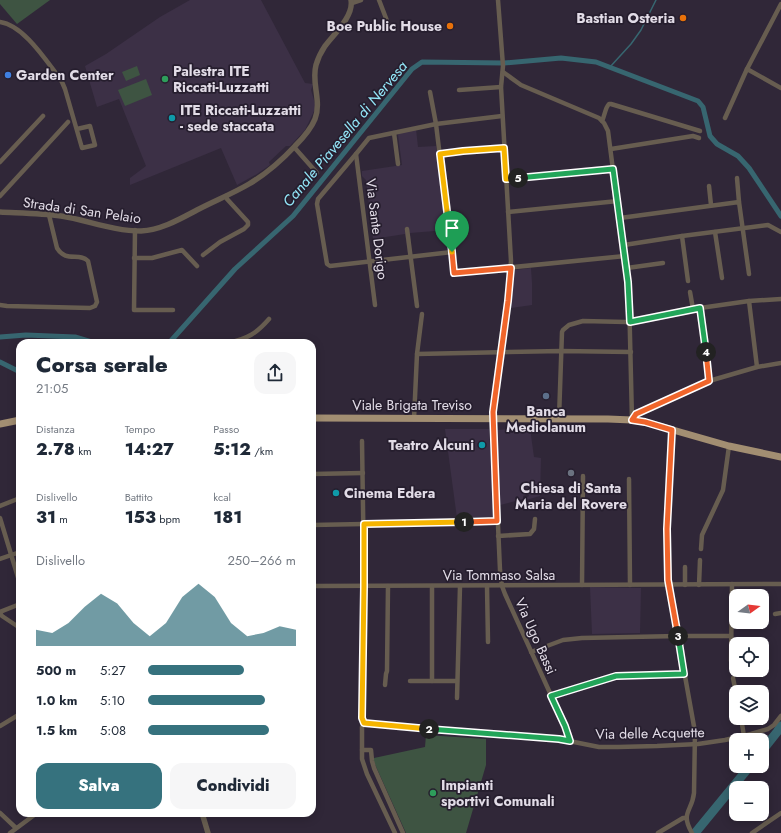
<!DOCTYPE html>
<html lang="it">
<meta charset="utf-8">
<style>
body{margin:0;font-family:Jost,sans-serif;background:#f6f6f7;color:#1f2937;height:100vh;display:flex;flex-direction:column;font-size:15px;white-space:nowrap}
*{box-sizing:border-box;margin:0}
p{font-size:13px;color:#747a83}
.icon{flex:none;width:22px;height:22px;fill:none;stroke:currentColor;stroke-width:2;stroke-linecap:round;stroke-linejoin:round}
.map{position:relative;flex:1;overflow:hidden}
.drawer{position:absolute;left:16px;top:339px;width:300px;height:478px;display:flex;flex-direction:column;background:#fff;border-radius:12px;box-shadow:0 2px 10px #0003}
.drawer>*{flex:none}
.needle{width:26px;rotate:75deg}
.buttons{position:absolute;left:729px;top:589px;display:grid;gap:8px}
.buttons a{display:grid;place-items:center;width:40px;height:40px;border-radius:8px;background:#fff;box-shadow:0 2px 10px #0003;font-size:20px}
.pin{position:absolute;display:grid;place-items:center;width:34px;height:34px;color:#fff;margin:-41px -17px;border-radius:50% 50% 50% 0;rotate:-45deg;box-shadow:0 0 4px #0007}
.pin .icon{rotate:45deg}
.km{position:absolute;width:20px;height:20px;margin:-10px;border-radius:50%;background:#222;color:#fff;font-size:11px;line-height:20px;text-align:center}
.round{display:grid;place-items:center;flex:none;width:42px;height:42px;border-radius:12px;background:#f6f6f7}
.headline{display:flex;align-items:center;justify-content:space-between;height:68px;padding:0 20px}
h1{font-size:22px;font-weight:800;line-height:30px}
.metrics{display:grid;grid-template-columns:repeat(3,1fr);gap:6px;height:68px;padding:4px 20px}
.metrics div{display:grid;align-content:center}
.metrics b{font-size:17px;font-weight:800}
.metrics small{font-size:11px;font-weight:400}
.metrics p{font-size:11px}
.chart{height:112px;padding:8px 20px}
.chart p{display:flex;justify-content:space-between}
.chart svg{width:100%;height:72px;margin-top:4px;fill:#36727e;opacity:.7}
.action{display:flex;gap:8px;margin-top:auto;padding:8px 20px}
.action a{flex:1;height:46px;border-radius:12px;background:#36727e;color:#fff;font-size:16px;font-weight:800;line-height:46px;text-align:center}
.action a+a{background:#f6f6f7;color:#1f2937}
ul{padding:0 20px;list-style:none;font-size:13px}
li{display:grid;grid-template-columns:64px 48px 1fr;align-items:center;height:30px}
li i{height:10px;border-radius:5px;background:#36727e}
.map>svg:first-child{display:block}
</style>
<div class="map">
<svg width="781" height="833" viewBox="0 0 781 833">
<rect width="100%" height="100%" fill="#302738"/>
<!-- built -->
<g fill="#3c3046">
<polygon points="190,0 261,0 305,83 313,84 311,90 316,107 305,130 290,146 286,146 269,162 270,165 257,174 237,185 221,148 130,185 130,178 146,166 119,99 97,107 85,66 106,54 160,17"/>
<polygon points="416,129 418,147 436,146 447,230 410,233 412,254 408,254 405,234 373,239 366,180 362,176 362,171 402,165 398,135 399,133"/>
<polygon points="531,268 532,283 532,305 511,308 515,270"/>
<polygon points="530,428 534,457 541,458 540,496 526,500 526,498 529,496 529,495 527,494 523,496 523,499 500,505 496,430"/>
<polygon points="445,429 489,429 494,517 457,518"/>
<polygon points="590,587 641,588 640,633 592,634"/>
</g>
<!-- green -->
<g fill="#3e5442">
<polygon points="0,0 50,0 17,24 0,4"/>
<polygon points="137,66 140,75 126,81 122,72"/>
<polygon points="146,79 152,95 125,106 118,90"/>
<polygon points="426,735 486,739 486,765 466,833 406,833 373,760 374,758 425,747"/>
</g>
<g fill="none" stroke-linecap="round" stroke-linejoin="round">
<!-- stream -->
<polyline stroke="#376670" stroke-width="1.5" points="610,67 631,44 641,30 656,0"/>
<!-- canal -->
<g stroke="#376670" stroke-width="5">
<polyline points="0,337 26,335 75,337 95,343"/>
<polyline points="169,343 235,269 293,216 412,69 422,62 504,63 561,58 596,62 698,101 703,107 710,136 717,144 738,156 749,168 781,216"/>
<polyline points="0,362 20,372"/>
</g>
<!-- river -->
<g stroke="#376670" stroke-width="9">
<polyline points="762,751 777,732 781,726"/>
<polyline points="695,833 750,766"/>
</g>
<!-- minor -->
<g stroke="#675d50" stroke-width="4.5">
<polyline points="379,0 389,26"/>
<polyline points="498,0 503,66 501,87 511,261 508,301 493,412 500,570 502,586 505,594 565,726 570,741"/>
<polyline points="352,3 361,0"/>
<path d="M0,22C23,25 45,59 58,76L62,82L65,89L82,148L95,145L90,126L77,129"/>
<polyline points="747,69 781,88"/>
<polyline points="503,72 521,85 599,118 604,123 608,131 629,295 632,420"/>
<polyline points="459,90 501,87"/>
<polyline points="430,92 436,124 454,273 625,256"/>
<polyline points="725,118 747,69 781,4"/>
<path d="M602,121C605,115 605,108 609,104H611L700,131"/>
<polyline points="394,133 398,164"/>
<polyline points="294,147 317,173"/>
<polyline points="611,149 693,136 699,138"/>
<polyline points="356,154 375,305"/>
<polyline points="440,154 463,151 504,148"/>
<polyline points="0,162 43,116"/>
<polyline points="737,178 739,202"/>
<polyline points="506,179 613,169"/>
<polyline points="709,186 711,205"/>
<polyline points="0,196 68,122"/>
<polyline points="508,212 618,201"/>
<polyline points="620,218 739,202 749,274"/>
<polyline points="407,229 417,306"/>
<polyline points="135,230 134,310 173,310"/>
<polyline points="715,232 722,278"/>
<polyline points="682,236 688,281"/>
<polyline points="624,245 682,236 768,225 781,232"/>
<polyline points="452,252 330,266 327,264 317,204 318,199 356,154 369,138 436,124 502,116"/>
<polyline points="203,255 220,242 244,229 248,225 248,222 227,199 226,196"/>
<polyline points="134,258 152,258 182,250 197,266"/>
<polyline points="627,268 663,263"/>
<polyline points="690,292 693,309"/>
<polyline points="749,301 757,367"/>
<path d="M0,305L7,306L90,308L95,306L97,302L88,261C79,252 66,263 57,248L49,215"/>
<polyline points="700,308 709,381"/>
<path d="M229,343C248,338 256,334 269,319"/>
<polyline points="417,354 561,351 631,352"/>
<polyline points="559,418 562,332 563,330 569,325 583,321 626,322 700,308 749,301 781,299"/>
<polyline points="414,419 417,354 422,314"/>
<polyline points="632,420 637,414 709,381 757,367 781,363"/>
<path d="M672,430L668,496V581L695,732L694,793C692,812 680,812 692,833"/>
<polyline points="362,441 364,574 362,718 364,723 559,739 599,747 618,747 657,746 698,744 725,740 751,734 768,729 774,725 781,716"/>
<polyline points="312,474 363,473"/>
<polyline points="629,479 630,585"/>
<polyline points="0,506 20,498"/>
<polyline points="0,518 20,584"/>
<polyline points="312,525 364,524 497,521"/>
<polyline points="498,536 530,534 534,529 535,519"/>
<polyline points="701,549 702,535 723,490 729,446"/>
<polyline points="0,559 20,552"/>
<polyline points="685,567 685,585"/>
<polyline points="582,585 583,476"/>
<polyline points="699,585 700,560"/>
<polyline points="312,586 781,584"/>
<polyline points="432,586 432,681 457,681"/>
<polyline points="487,586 488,642"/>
<polyline points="0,612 20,604"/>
<polyline points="0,613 2,616 20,628"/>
<polyline points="775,614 781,613"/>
<polyline points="531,652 563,640 582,638 678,636 731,636"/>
<polyline points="731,661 732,584"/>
<polyline points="733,678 736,693"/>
<polyline points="410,681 432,681"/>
<polyline points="385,685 386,674 387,671 388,586"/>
<polyline points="551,696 616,676 684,674"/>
<polyline points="457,698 460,586"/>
<polyline points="741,718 744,736"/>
<polyline points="364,723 362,727 362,759 367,774 395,833"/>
<polyline points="0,726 20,714"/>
<polyline points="362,750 371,750 372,761 374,768 403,833"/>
<polyline points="0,813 16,828"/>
<polyline points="10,833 37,813"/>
<polyline points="658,833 683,818 686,818"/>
<polyline points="752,833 781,813"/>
</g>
<!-- tertiary -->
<g stroke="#675d50" stroke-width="5.5">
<path d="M0,212C20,213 41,213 61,216C87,220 113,231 141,231C161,230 180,219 197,210C214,201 232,194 249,184C266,174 282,160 295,146C303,138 311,129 315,119C322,101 311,83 316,65C318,58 321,52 325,46C334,34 354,16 351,0"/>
<polyline points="202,813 208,833"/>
</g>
<!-- primary -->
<g stroke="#a28e72" stroke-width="7">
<polyline points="312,418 608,419 632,420 645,422 729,446 781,457"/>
<polyline points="0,424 20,420"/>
</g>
</g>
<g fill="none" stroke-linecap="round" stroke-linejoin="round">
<!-- split-1 casing -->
<g stroke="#fff" stroke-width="8">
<polyline id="split-1" points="452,252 454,273 511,268 508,301 493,412 497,521 464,522"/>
</g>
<!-- split-2 casing -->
<g stroke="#fff" stroke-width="8">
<polyline id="split-2" points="429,729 364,723 362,718 364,586 364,524 464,522"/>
</g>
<!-- split-3 casing -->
<g stroke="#fff" stroke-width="8">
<polyline id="split-3" points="429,729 559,739 570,741 565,726 551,696 616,676 684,674 678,636"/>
</g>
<!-- split-4 casing -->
<g stroke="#fff" stroke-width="8">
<polyline id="split-4" points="678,636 668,580 667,529 672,430 645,422 632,420 636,414 709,381 706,352"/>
</g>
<!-- split-5 casing -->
<g stroke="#fff" stroke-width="8">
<polyline id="split-5" points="518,178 613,169 628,282 630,322 700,308 706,352"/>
</g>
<!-- split-6 casing -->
<g stroke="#fff" stroke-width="8">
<polyline id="split-6" points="452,252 440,154 463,151 504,148 506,179 518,178"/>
</g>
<!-- split-1 -->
<use href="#split-1" stroke="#f0652b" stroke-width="5"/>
<!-- split-2 -->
<use href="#split-2" stroke="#f5b400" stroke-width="5"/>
<!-- split-3 -->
<use href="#split-3" stroke="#22a559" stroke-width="5"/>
<!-- split-4 -->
<use href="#split-4" stroke="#f0652b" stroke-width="5"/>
<!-- split-5 -->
<use href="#split-5" stroke="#22a559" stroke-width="5"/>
<!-- split-6 -->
<use href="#split-6" stroke="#f5b400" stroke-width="5"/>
</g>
<!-- markers -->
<g fill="#e8710a" stroke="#261e2e" stroke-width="1.5">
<circle cx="683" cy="18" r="4"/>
<circle cx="450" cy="26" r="4"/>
</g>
<circle fill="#3f7fe0" stroke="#261e2e" stroke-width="1.5" cx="8" cy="75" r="4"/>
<g fill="#2e9e5b" stroke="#261e2e" stroke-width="1.5">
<circle cx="165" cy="79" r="4"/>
<circle cx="433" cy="793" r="4"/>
</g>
<g fill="#0f9aa8" stroke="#261e2e" stroke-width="1.5">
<circle cx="172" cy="118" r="4"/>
<circle cx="482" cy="445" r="4"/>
<circle cx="336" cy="493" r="4"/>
</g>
<circle fill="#5c6f8a" stroke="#261e2e" stroke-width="1.5" cx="546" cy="396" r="4"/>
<circle fill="#6b7280" stroke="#261e2e" stroke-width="1.5" cx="571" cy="473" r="4"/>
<g text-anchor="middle" stroke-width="3.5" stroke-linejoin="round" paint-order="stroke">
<!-- poi labels -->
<g font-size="14" font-weight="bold" fill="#e2dce7" stroke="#261e2e" text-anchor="start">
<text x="675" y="23" text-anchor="end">Bastian Osteria</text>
<text x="442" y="31" text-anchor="end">Boe Public House</text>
<text x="173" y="76">Palestra ITE<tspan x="173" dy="16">Riccati-Luzzatti</tspan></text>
<text x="16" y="80">Garden Center</text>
<text x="180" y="115">ITE Riccati-Luzzatti<tspan x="180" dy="16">- sede staccata</tspan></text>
<text x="546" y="416" text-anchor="middle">Banca<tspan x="546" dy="16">Mediolanum</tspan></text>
<text x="474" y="450" text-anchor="end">Teatro Alcuni</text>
<text x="571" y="493" text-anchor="middle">Chiesa di Santa<tspan x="571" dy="16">Maria del Rovere</tspan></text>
<text x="344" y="498">Cinema Edera</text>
<text x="441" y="790">Impianti<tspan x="441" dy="16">sportivi Comunali</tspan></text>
</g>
<!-- street labels -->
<g font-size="14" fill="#e2dce7" stroke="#261e2e">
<text transform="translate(82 210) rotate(8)" y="5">Strada di San Pelaio</text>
<text transform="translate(377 229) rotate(83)" y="5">Via Sante Dorigo</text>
<text x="412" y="410">Viale Brigata Treviso</text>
<text x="499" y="580">Via Tommaso Salsa</text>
<text transform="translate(536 636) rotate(66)" y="5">Via Ugo Bassi</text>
<text transform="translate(650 733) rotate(-1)" y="5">Via delle Acquette</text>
</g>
<!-- water labels -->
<g font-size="15" font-style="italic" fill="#93e6f8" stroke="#261e2e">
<text transform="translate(345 134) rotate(-50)" y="5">Canale Piavesella di Nervesa</text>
</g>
</g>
</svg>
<div class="buttons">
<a><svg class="needle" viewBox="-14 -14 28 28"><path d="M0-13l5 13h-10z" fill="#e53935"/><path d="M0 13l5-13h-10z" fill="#747a83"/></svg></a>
<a><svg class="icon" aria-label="locate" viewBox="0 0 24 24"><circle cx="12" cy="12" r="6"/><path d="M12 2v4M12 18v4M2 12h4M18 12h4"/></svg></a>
<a><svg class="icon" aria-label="layers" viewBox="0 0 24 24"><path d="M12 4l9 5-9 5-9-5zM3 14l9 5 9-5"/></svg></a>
<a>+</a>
<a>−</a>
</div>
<div class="pin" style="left:452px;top:252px;background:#1e9e55"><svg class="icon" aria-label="arrive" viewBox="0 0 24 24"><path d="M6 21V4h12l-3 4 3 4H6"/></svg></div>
<b class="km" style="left:464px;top:522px">1</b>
<b class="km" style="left:429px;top:729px">2</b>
<b class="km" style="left:678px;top:636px">3</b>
<b class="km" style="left:706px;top:352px">4</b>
<b class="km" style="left:518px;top:178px">5</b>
<section class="drawer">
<div class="headline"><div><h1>Corsa serale</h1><p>21:05</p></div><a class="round"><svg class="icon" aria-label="share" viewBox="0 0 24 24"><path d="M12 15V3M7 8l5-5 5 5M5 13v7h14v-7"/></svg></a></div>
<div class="metrics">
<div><p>Distanza</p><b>2.78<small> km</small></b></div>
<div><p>Tempo</p><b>14:27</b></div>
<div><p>Passo</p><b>5:12<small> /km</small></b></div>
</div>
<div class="metrics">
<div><p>Dislivello</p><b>31<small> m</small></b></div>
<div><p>Battito</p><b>153<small> bpm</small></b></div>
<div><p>kcal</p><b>181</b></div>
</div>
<div class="chart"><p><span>Dislivello</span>250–266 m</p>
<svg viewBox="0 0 160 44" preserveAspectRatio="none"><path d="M0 44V34L10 36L20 30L30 20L40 12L50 18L60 30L70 38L80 30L90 14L100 6L110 14L120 30L130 38L140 36L150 32L160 34V44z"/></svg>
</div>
<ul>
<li><b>500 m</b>5:27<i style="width:65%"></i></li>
<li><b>1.0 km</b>5:10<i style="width:79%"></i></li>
<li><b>1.5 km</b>5:08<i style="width:82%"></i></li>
</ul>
<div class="action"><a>Salva</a><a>Condividi</a></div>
</section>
</div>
